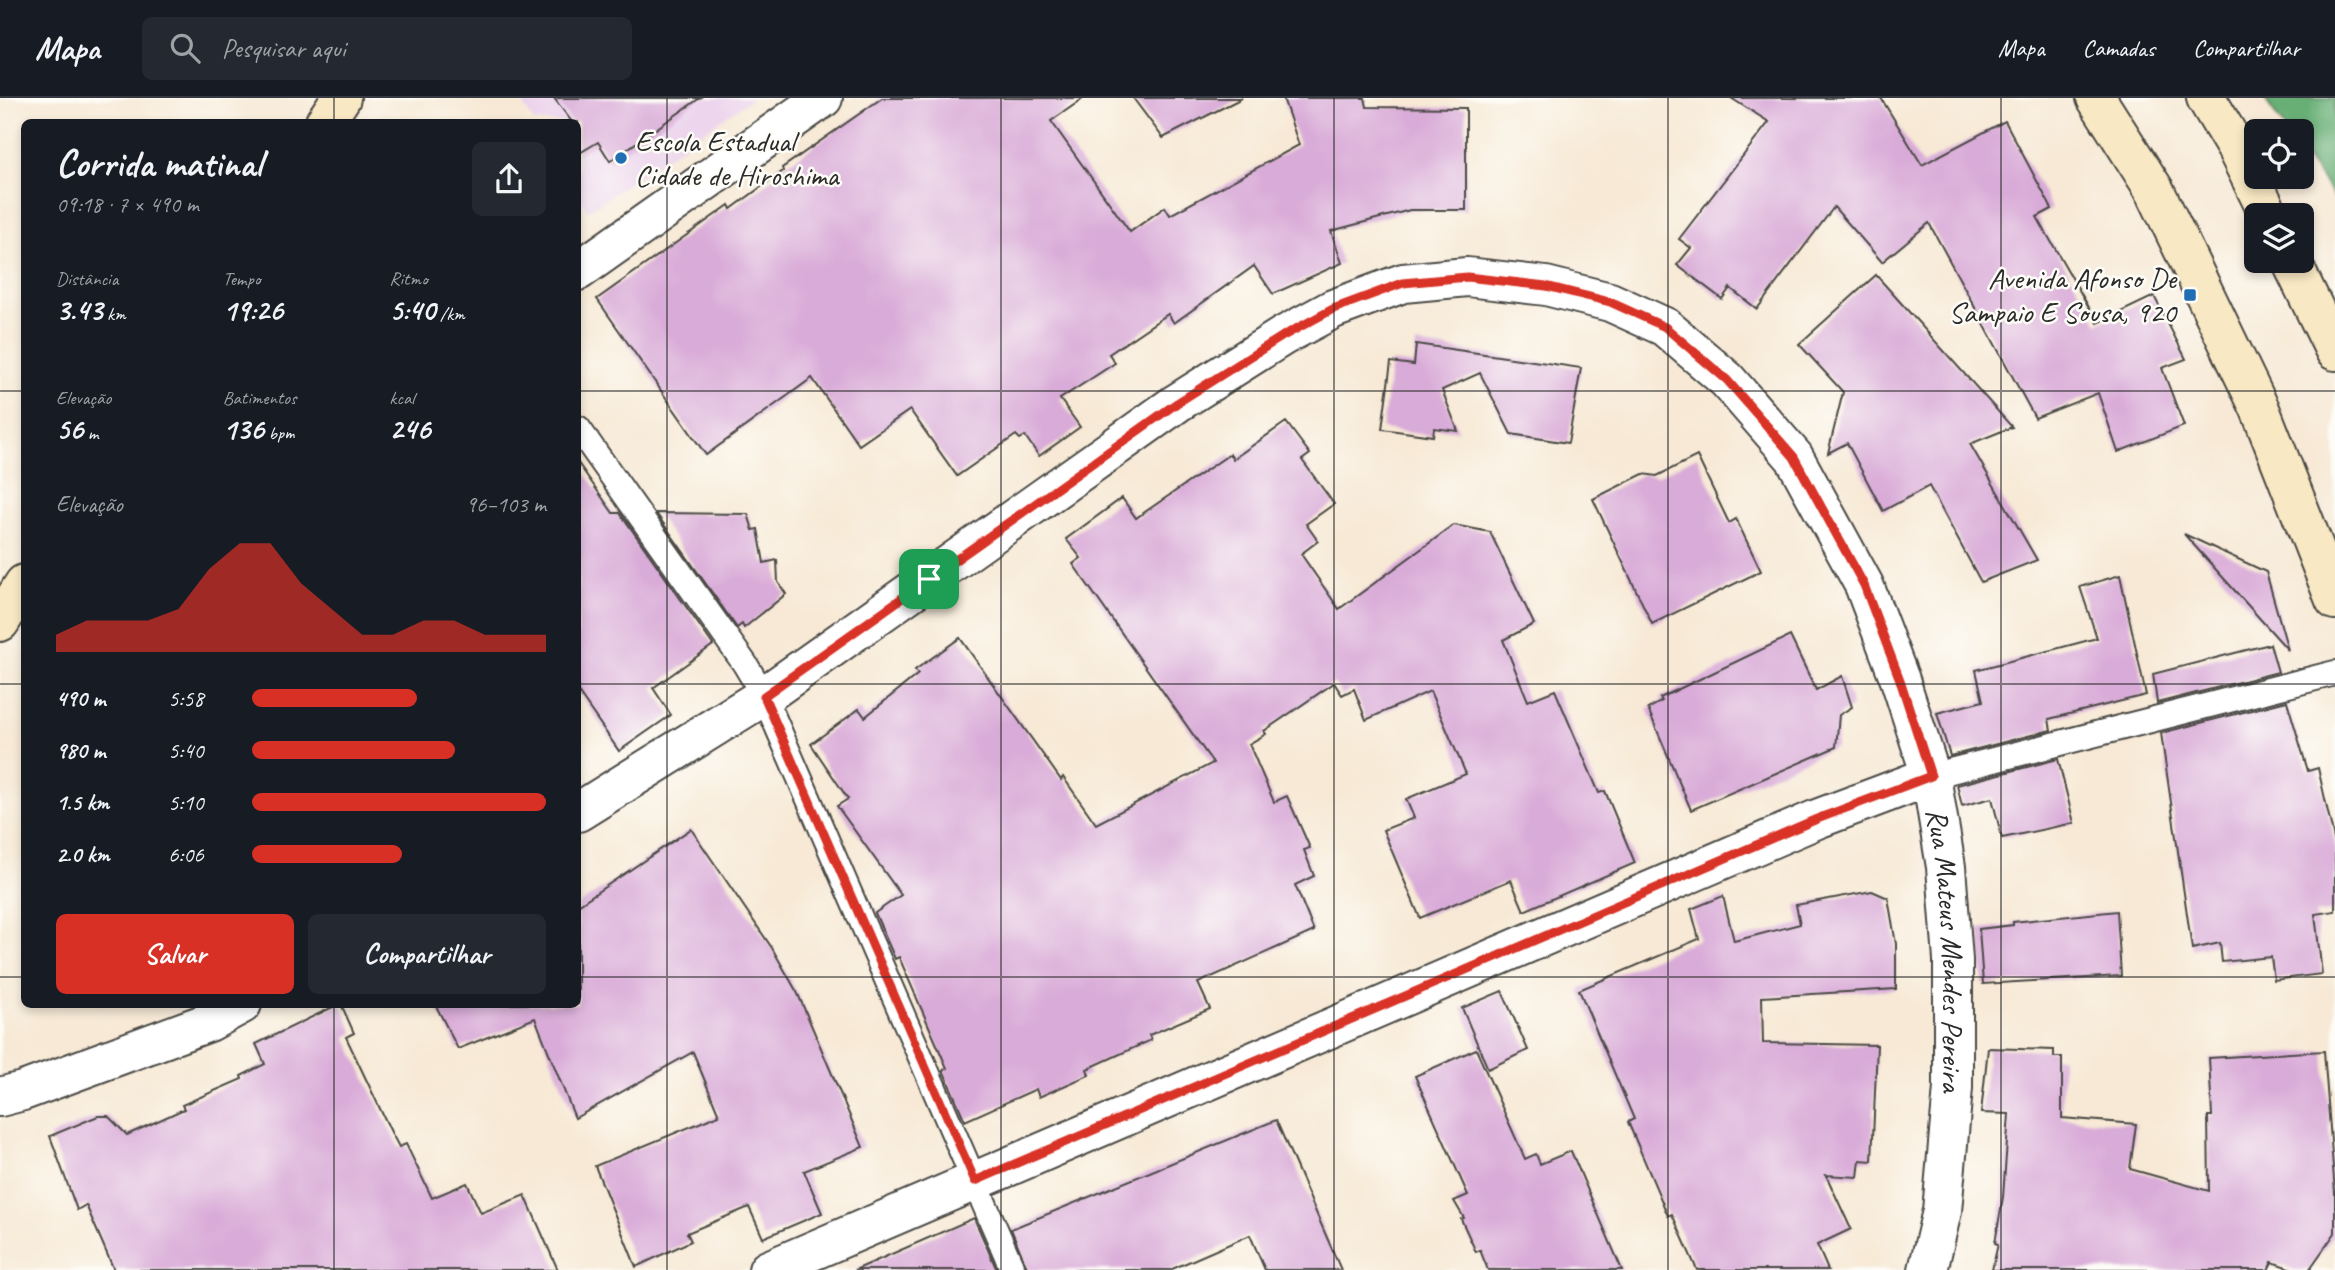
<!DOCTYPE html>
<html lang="pt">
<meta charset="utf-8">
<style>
body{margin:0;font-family:Caveat,sans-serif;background:#242831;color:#f1f3f6;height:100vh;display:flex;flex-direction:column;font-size:26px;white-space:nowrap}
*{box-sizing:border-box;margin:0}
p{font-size:23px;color:#9ea1a6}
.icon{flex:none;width:38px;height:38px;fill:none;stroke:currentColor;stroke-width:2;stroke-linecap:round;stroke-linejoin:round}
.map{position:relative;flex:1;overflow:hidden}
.details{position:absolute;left:21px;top:21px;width:560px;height:889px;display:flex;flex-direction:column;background:#171b24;border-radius:10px;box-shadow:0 4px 10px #0003}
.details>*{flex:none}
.buttons{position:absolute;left:2244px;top:21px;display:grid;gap:14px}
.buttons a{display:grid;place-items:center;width:70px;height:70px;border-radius:10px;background:#171b24;box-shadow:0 4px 10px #0003;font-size:35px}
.pin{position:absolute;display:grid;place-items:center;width:60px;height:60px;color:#fff;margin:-30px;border-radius:14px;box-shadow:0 4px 10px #0006}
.round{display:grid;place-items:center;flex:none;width:74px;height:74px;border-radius:10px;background:#242831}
.headline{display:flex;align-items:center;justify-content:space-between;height:119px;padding:0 35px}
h1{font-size:38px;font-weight:800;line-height:52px}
.stats{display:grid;grid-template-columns:repeat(3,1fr);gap:10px;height:119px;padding:7px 35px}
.stats div{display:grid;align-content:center}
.stats b{font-size:30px;font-weight:800}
.stats small{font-size:19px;font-weight:400}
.stats p{font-size:19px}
.chart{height:196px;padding:14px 35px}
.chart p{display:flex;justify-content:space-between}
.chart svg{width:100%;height:126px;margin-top:7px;fill:#d93025;opacity:.7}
.button{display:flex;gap:14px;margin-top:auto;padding:14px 35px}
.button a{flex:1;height:80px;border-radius:10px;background:#d93025;color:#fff;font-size:28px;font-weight:800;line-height:80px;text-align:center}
.button a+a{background:#242831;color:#f1f3f6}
ul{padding:0 35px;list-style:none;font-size:23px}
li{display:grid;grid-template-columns:112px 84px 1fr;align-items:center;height:52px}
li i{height:18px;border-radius:9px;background:#d93025}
header{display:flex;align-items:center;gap:42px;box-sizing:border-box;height:98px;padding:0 35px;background:#171b24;border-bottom:2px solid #363941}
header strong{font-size:33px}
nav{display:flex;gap:38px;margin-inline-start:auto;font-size:24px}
.search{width:490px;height:63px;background:#242831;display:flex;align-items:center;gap:18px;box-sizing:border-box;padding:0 24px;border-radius:10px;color:#9ea1a6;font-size:26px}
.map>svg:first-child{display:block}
</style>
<header>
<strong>Mapa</strong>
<div class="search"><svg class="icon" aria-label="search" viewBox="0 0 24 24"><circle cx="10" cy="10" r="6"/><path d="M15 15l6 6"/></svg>Pesquisar aqui</div>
<nav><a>Mapa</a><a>Camadas</a><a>Compartilhar</a></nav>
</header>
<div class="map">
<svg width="2335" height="1172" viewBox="0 0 2335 1172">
<rect width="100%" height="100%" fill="#fdfcf7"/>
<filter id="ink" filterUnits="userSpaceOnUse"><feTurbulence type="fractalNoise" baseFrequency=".0143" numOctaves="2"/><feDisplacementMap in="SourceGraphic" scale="14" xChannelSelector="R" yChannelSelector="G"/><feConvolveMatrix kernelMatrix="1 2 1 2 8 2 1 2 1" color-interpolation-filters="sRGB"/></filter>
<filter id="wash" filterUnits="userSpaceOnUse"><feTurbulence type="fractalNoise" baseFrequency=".00686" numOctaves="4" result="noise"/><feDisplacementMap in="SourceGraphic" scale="28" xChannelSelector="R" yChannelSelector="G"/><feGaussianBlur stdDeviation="1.57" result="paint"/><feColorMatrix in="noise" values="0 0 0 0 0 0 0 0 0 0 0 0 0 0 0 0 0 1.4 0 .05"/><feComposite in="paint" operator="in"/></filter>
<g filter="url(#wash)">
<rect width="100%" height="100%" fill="#f7e9d5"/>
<!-- built -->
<polygon fill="#ebd1ec" points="519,0 753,0 588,113 578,96 578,24 534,24"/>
<!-- forest -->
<polygon fill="#67af76" stroke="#496d50" stroke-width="2" points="2264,0 2335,0 2335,100 2301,53 2301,33 2287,33"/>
<g id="blocks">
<!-- building -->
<g fill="#d9abd8">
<polygon points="554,0 700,0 610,63 598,44 578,56 578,24 572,24"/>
<polygon points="882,0 1084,0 1051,23 1130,134 1165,109 1170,117 1299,47 1283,0 1365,0 1367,9 1466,10 1466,112 1410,112 1331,133 1342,165 1273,196 1254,168 1174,225 1168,216 1109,256 1115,265 1060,301 1080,329 1039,358 1025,338 1020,341 1016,337 957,378 910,312 859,347 812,280 706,357 597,201 729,107 731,111 783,73 782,70"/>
<polygon points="1133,0 1242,0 1163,40"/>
<polygon points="1731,0 1881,0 1922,67 2005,23 2052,111 2037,119 2098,225 2154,198 2186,261 2162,270 2184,328 2118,354 2098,295 2035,320 1929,125 1882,164 1834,109 1757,211 1730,190 1722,201 1677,167 1691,150 1679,141 1769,24"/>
<polygon points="1876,177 2012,329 1970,346 2037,462 1981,484 1929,388 1883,413 1847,345 1828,355 1843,294 1799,246"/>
<polygon points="1416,246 1581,270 1568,345 1511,336 1480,275 1442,292 1458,333 1434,330 1433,338 1382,331 1391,264 1414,267"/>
<polygon points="1286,324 1310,356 1302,362 1334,406 1306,426 1318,443 1301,456 1339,511 1454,427 1490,434 1534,526 1503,542 1528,603 1555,592 1599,695 1605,693 1635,765 1524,813 1511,782 1420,820 1383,732 1414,720 1406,701 1466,676 1430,593 1366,622 1354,591 1342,597 1334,585 1264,633 1266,636 1249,646 1274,704 1287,698 1310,750 1304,752 1314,778 1295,787 1314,833 1198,885 1210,911 1149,937 1151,942 1087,971 1089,977 1039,999 1036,991 965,1023 943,972 947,970 899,859 895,861 875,815 901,797 837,708 848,701 811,646 859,611 865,619 918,576 915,572 960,540 1061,682 1063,679 1096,726 1213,665 1073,466 1081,460 1066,441 1122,400 1136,420 1230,356 1233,361"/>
<polygon points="1697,358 1729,425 1736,421 1761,473 1652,526 1593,401 1643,376 1657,378"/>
<polygon points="578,365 613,415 620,415 713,547 653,590 671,617 619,653 578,594"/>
<polygon points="656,415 748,416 753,432 758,431 764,465 777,462 778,484 786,496 744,530 742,526 737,530"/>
<polygon points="2184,436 2266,474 2288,552"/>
<polygon points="2120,477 2146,597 2049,621 2051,632 1950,658 1937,615 1983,603 1976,572 2097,540 2080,489"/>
<polygon points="1790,538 1816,592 1842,578 1852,609 1839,617 1836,649 1691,712 1648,611 1662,603 1660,600"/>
<polygon points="2270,546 2278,574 2157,605 2153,576"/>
<polygon points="2287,603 2308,673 2318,670 2335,745 2335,813 2315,816 2322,876 2274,882 2271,859 2222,864 2220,845 2192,851 2161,635"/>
<polygon points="2058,661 2074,725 2002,740 1992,700 1962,708 1957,687"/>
<polygon points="691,731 772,850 798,896 863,1049 804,1073 822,1115 763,1140 749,1109 687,1135 691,1143 636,1169 595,1068 719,1017 693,954 575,1020 535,920 458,951 435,906 578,906 578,807"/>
<polygon points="1872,793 1888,800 1896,846 1896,891 1762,899 1763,945 1877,947 1872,1063 1860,1062 1858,1079 1826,1077 1851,1131 1817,1147 1828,1172 1697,1172 1672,1116 1668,1118 1628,1024 1634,1021 1579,892 1699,841 1691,811 1723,798 1734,843 1800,826 1796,807"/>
<polygon points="2117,813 2121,878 1983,886 1979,831 2013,827 2013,824"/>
<polygon points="1502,893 1528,952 1488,971 1462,910"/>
<polygon points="339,906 341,906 354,935 346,939 391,1034 399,1049 406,1046 432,1100 467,1085 481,1115 525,1097 558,1172 114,1172 86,1107 77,1112 50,1038 98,1018 108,1018 127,1037 184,1011 182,1007 242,981 241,978 265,966 256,946"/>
<polygon points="1988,950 2054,952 2054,959 2062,959 2062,1020 2136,1026 2130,1071 2209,1093 2208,1018 2212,1018 2209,960 2324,953 2335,1095 2335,1135 2309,1172 2295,1172 2272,1164 2268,1172 1992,1172 1998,1146 1995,1145 2003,1099 2009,1016 1981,1015"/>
<polygon points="1476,951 1525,1061 1536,1056 1540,1066 1571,1053 1622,1172 1488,1172 1480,1152 1476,1154 1461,1121 1464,1120 1454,1103 1468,1097 1415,978"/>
<polygon points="1276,1022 1341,1172 1265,1172 1250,1137 1170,1172 1028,1172 1011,1131"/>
<polygon points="974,1120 997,1172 855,1172"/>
</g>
</g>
</g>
<g filter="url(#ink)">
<use href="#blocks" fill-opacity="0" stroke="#4a4844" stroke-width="2"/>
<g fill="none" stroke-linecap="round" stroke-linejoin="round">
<!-- lane casing -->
<g stroke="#4a4844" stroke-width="28">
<g id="lane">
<polyline points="578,330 745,566 764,598 1013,1172"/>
<polyline points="1931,678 2335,575"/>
</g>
</g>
<!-- street casing -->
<g stroke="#4a4844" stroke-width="42">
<g id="street">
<polyline points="578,173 823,0"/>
<path id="s1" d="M578,714L764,598L1177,305L1283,238L1333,211L1403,185L1467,179L1546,188L1610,204L1665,229L1727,282L1794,359L1864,487L1900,582L1931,678L1946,769L1953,862V990L1942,1113L1928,1172"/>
<polyline points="0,999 23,993 209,924 242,906"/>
<polyline points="768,1172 1817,721 1931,678"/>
</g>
</g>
<!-- secondary casing -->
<g stroke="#4a4844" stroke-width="42">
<g id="secondary">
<polyline points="2096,0 2155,93 2260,311 2335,502"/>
<polyline points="2206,0 2236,50 2269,117"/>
<polyline points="325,24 341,0"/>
<polyline points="2291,163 2335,253"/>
<polyline points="0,524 24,486"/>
</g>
</g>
<!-- lane -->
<use href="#lane" stroke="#fff" stroke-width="24"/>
<!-- street -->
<use href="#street" stroke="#fff" stroke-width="38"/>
<!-- secondary -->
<use href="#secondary" stroke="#f8e8c3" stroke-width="38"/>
</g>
</g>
<g fill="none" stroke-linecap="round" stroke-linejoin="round" filter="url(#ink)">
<!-- route casing -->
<g stroke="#fff" stroke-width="14">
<polygon id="route" points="1467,179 1546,188 1610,204 1665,229 1727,282 1794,359 1864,487 1900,582 1931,678 1817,721 975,1083 764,598 1177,305 1283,238 1333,211 1403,185"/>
</g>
<!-- route -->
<use href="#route" stroke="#d93025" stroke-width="9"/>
</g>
<!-- grid -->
<path fill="none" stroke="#2b2b2b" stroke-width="2" stroke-opacity="0.55" d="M334,0V24M667,0V1172M1001,0V1172M1334,0V1172M1668,0V1172M2001,0V1172M0,293H24M578,293H2335M0,586H24M578,586H2335M0,879H24M578,879H2335M334,906V1172"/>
<!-- markers -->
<g fill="#1f6fb2" stroke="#fdfcf7" stroke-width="2.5">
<circle cx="621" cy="60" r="7"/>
<rect x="2183" y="190" width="14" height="14" rx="3.5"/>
</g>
<g text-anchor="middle" stroke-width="5" stroke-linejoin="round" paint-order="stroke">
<!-- poi labels -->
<g font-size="30" fill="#2b2b2b" stroke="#fdfcf7" text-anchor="start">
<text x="635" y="53">Escola Estadual<tspan x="635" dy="34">Cidade de Hiroshima</tspan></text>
<text x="2176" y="190" text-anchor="end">Avenida Afonso De<tspan x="2176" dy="34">Sampaio E Sousa, 920</tspan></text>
</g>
<!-- street labels -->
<g font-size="30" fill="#2b2b2b" stroke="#fdfcf7">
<text dy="10" stroke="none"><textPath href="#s1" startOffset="1960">Rua Mateus Mendes Pereira</textPath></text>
</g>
</g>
</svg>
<div class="buttons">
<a><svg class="icon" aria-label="locate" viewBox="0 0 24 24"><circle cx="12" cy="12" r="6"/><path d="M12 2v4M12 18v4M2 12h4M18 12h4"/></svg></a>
<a><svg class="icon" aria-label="layers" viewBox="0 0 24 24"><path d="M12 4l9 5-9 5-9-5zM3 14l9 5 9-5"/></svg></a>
</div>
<div class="pin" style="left:929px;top:481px;background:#1e9e55"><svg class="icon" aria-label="arrive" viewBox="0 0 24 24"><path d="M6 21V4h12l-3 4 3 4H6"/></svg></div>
<section class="details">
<div class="headline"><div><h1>Corrida matinal</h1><p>09:18 · 7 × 490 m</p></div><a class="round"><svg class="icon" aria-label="share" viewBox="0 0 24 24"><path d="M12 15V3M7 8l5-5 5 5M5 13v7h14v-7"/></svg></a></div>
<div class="stats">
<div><p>Distância</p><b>3.43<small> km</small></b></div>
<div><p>Tempo</p><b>19:26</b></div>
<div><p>Ritmo</p><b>5:40<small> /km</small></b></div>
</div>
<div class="stats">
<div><p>Elevação</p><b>56<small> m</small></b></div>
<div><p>Batimentos</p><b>136<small> bpm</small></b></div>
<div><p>kcal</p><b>246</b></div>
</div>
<div class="chart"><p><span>Elevação</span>96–103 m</p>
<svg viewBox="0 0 160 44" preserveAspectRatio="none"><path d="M0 44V38L10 33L20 33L30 33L40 29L50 15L60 6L70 6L80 20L90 29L100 38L110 38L120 33L130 33L140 38L150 38L160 38V44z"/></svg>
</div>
<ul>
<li><b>490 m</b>5:58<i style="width:56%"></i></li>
<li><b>980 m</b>5:40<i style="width:69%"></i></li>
<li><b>1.5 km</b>5:10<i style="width:100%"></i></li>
<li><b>2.0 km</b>6:06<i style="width:51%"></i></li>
</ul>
<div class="button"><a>Salvar</a><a>Compartilhar</a></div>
</section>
</div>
